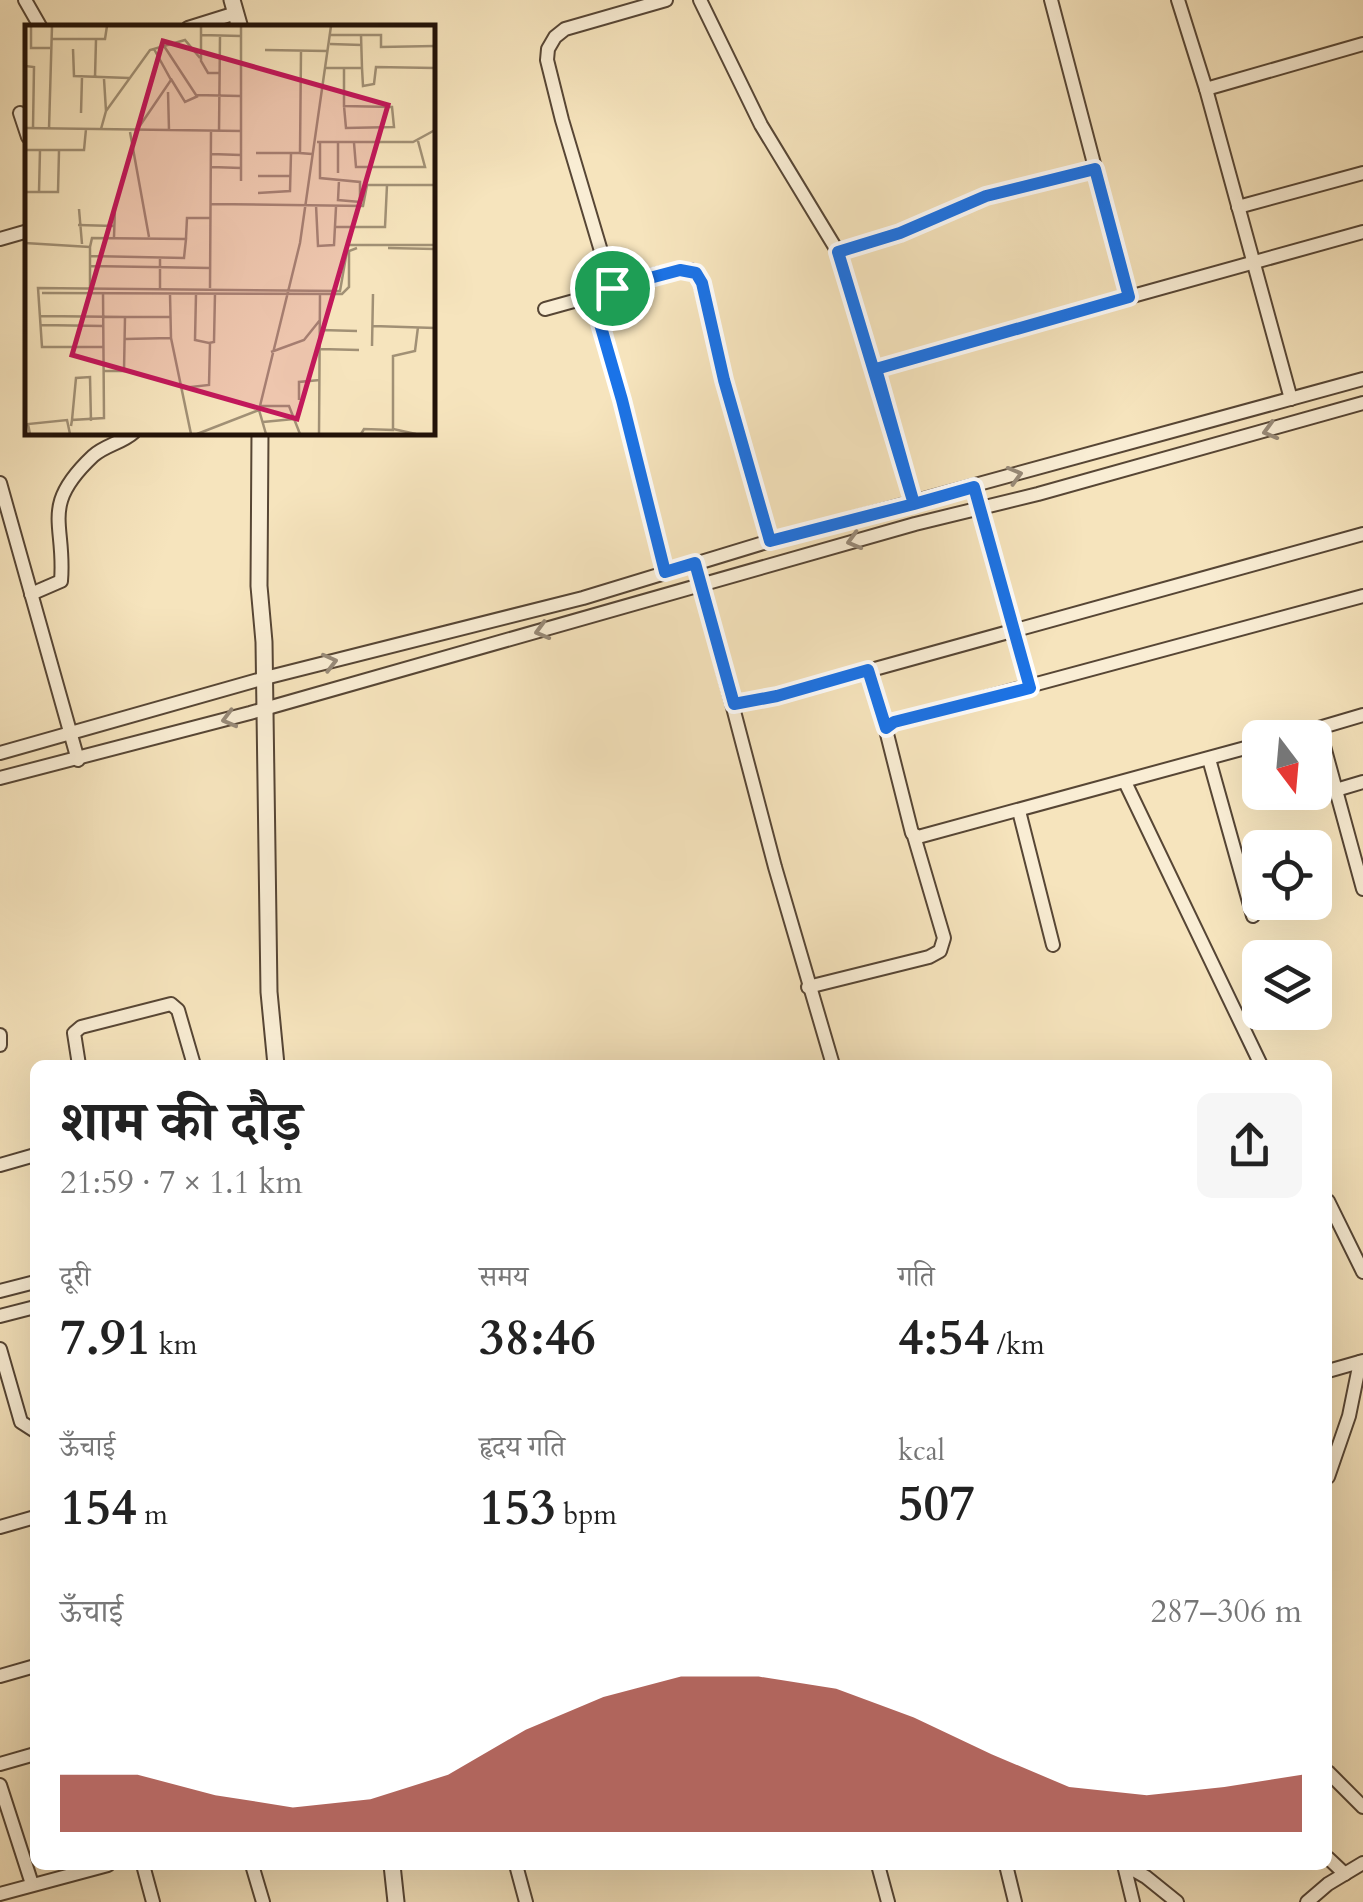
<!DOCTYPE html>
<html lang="hi">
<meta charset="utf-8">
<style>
body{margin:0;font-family:Cardo,"Noto Serif Devanagari",serif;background:#f6f6f6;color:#222;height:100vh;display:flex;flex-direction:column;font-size:38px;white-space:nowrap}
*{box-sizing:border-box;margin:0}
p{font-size:32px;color:#767676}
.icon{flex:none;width:55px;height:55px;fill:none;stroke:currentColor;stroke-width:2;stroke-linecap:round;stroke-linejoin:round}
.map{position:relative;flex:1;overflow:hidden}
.panel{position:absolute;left:30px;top:1060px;width:1302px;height:810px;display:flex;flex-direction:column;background:#fff;border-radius:15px;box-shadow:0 10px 40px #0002}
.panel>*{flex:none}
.needle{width:65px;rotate:164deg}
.fabs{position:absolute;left:1242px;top:720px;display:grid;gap:20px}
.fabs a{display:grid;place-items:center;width:90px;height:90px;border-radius:15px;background:#fff;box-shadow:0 10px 40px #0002;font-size:50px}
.pin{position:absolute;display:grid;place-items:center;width:85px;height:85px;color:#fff;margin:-42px;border:5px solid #fff;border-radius:50%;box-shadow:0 2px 10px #0007}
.round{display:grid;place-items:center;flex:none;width:105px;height:105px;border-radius:15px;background:#f6f6f6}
.headline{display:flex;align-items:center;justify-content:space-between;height:170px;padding:0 30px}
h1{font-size:55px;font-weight:700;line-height:75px}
.stats{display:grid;grid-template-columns:repeat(3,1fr);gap:15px;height:170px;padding:10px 30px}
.stats div{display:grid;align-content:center}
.stats b{font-size:50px;font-weight:700}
.stats small{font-size:28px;font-weight:400}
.stats p{font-size:28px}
.chart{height:280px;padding:20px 30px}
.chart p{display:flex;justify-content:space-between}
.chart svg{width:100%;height:180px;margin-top:10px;fill:#8f2418;opacity:.7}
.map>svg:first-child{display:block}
</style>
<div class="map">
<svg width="1363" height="1902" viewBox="0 0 1363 1902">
<rect width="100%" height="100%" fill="#f6e4bd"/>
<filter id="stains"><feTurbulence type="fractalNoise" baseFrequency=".002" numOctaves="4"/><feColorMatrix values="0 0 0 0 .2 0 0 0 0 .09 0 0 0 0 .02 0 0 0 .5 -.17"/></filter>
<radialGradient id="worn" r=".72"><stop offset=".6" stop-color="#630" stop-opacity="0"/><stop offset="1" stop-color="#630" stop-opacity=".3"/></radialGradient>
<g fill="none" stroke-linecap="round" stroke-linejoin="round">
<!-- minor casing -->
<g stroke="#574635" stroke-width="16">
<g id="minor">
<polyline points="25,0 41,28"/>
<polyline points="700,0 761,125 838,252 914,504"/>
<polyline points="1051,0 1129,297 1363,232"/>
<polyline points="1178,0 1206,89 1291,399"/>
<polyline points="188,28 236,13"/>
<polyline points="1206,89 1363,44"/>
<polyline points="20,113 28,137"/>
<polyline points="1238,207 1363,173"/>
<polyline points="0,239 28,231"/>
<polyline points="838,252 900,233 986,197 1095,169"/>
<polyline points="612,288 562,120 547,60 548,49 555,37 565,29 666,0"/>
<polyline points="545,309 592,296"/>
<polyline points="876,369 1129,297"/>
<polyline points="0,483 78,760"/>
<polyline points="978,502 1030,688"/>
<polyline points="695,563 775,867 833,1065"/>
<path d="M665,572L622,400L592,296C623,285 657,270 691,270L699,277L724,380L770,541"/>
<path d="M31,594L61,581C66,523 39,507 93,456C105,445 122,443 134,432"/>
<polyline points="868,670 886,728"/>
<polyline points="734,704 777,696 1363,534"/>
<polyline points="1319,728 1363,889"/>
<polyline points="1285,738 1363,715"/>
<polyline points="1260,744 918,837 912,833 886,730 895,722 1363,596"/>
<polyline points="0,753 265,678 583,598 770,541 1363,379"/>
<polyline points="1209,759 1253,916"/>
<polyline points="0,778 250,713 915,524 1038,494 1363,403"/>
<polyline points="1125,782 1261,1065"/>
<polyline points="1336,790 1363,782"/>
<polyline points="1019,811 1053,945"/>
<polyline points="808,987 929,957 940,951 944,938 914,836"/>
<polyline points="0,1035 0,1045"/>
<polyline points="79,1065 74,1033 81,1027 171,1004 178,1010 194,1065"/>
<polyline points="0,1165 35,1155"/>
<polyline points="1328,1201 1363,1272"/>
<polyline points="0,1291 35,1282"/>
<polyline points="0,1316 35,1307"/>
<polyline points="0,1349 21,1422 35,1431"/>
<polyline points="1328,1371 1363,1361"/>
<polyline points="1328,1477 1349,1416 1360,1362"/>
<polyline points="0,1527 35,1517"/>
<polyline points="0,1676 35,1666"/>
<polyline points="0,1764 35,1754"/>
<polyline points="1328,1772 1363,1807"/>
<polyline points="0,1785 32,1884"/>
<polyline points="1328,1858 1345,1874"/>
<polyline points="143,1865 153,1902"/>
<polyline points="252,1865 263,1902"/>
<polyline points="516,1865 526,1902"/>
<polyline points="878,1865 888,1902"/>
<polyline points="1006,1865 1015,1902"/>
<polyline points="1124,1865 1133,1902"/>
<polyline points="1125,1865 1146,1877 1177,1902"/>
<polyline points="0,1894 108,1865"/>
<polyline points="1307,1902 1328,1884 1363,1863"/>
</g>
</g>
<!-- tertiary casing -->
<g stroke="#574635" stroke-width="19">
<g id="tertiary">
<polyline points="232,0 240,28"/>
<polyline points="260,432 259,586 264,642 269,992 276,1065"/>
<polyline points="392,1865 396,1902"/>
</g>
</g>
<!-- minor -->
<use href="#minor" stroke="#f9edd4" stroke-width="12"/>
<!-- tertiary -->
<use href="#tertiary" stroke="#f9edd4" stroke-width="15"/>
</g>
<!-- one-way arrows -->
<defs><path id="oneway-chevron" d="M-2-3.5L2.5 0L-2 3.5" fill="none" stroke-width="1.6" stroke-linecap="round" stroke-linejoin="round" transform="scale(2.5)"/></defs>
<g stroke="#988a78">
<use href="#oneway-chevron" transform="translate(1270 431) rotate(164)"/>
<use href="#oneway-chevron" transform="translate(1015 475) rotate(-16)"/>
<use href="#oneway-chevron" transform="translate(854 541) rotate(164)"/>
<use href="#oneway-chevron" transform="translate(542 631) rotate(164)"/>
<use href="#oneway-chevron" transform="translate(330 662) rotate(-14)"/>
<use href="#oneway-chevron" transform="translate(229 719) rotate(165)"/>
</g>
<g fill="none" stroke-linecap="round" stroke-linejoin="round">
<!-- route casing -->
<g stroke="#fff" stroke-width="20">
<polyline id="route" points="612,288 592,296 622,400 665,572 695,563 734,704 777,696 868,670 886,728 894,722 1030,688 974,487 914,504 838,252 900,233 986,196 1095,169 1129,297 876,369 914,504 770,541 724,380 702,283 696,273 680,270 612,288"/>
</g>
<!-- route -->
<use href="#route" stroke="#1a73e8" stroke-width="12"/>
</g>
<!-- overview -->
<g transform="translate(25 25)">
<rect width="410" height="410" fill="#f6e4bd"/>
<path fill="none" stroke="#a19075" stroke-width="2.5" d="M6,1V23H25M176,1V36L183,48H195M176,10L216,11M305,10H336L337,43M336,10H356V22L410,21M26,14H80L82,1M305,19L337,20M139,21L171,70L215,71M48,24L49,51L104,53M240,25L302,26M276,26L275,128L287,129M0,41L9,42L8,103M300,43H337L338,61L349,59L351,42L410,43M319,43V81L367,82L369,102L321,103L319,81M70,52L71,15M79,54L81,86M146,54L160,77L173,71M143,67L144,105M56,88L57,52M0,103L216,106V1M24,104L27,1M76,104L81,86L125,25L160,15L175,33M112,105L146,55L129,24M216,106V156M105,107L124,212M194,107L195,11M292,117H388L410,105M295,117V153L335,157V177L313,175L314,155M329,118L331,142H400L393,116M0,125H59L61,104M231,128H275M186,129L216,130M186,142L216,143M313,148V117M233,151H266M0,167H33L34,126M14,167L15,125M233,168L265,166L266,128M185,179L338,181L342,160H410M291,180L293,221L309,220L311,182M54,184L57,219M53,200L89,201M311,202H360L362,160M89,212L90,182M161,213L162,193H186M0,218L65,222M363,223L410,224M65,231L159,233L161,214L67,213L65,222V264M65,241L185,243M185,263L186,106M135,264V232M17,268L317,269L324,262V226L332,223M145,269L146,313L166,409M171,269L170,315L184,318L189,317L190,268M16,291L100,292L99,346H78M100,292H145M16,300L78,301M348,301L410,303M296,305L332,306M100,314L146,313M347,321L348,269M78,322H17L13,263L315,266L323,220H410M295,324L334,325M246,327L279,315L295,295M157,363L184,360L185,318M274,375V357L295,355M234,381H264L275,409M234,385L275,218L306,1M47,395L51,353L65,352L66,396M238,397L269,394M46,401L47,395L79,393L78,267M5,409L3,399L42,395L45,409M172,409L234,385L241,409M294,409L295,268M336,409L339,404L369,405M391,409L368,404V331L390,326L393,302"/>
<path fill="#c2185b" fill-opacity="0.15" stroke="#c2185b" stroke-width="5" d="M138,16L363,80L272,394L47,330Z"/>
<rect width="410" height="410" fill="none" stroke="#221208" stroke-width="5"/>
</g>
<rect width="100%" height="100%" filter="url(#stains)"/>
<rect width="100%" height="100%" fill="url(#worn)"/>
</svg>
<div class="fabs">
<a><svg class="needle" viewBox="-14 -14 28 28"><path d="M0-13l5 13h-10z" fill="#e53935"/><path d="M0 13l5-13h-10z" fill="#767676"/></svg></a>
<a><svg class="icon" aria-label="locate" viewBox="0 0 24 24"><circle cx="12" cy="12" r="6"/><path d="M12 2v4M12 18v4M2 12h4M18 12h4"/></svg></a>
<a><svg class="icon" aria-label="layers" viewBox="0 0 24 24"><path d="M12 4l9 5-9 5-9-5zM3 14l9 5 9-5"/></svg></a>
</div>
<div class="pin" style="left:612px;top:288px;background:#1e9e55"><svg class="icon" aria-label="arrive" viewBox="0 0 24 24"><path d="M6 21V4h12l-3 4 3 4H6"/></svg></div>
<section class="panel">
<div class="headline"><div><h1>शाम की दौड़</h1><p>21:59 · 7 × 1.1 km</p></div><a class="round"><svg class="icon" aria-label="share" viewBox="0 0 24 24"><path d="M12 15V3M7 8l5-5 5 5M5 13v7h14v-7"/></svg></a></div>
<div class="stats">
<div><p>दूरी</p><b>7.91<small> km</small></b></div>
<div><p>समय</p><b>38:46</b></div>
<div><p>गति</p><b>4:54<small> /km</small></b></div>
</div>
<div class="stats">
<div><p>ऊँचाई</p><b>154<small> m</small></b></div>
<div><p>हृदय गति</p><b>153<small> bpm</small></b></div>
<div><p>kcal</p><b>507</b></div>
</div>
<div class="chart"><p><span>ऊँचाई</span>287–306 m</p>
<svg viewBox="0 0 160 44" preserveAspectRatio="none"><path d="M0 44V30L10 30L20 35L30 38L40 36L50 30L60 19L70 11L80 6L90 6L100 9L110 16L120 25L130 33L140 35L150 33L160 30V44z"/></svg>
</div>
</section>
</div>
